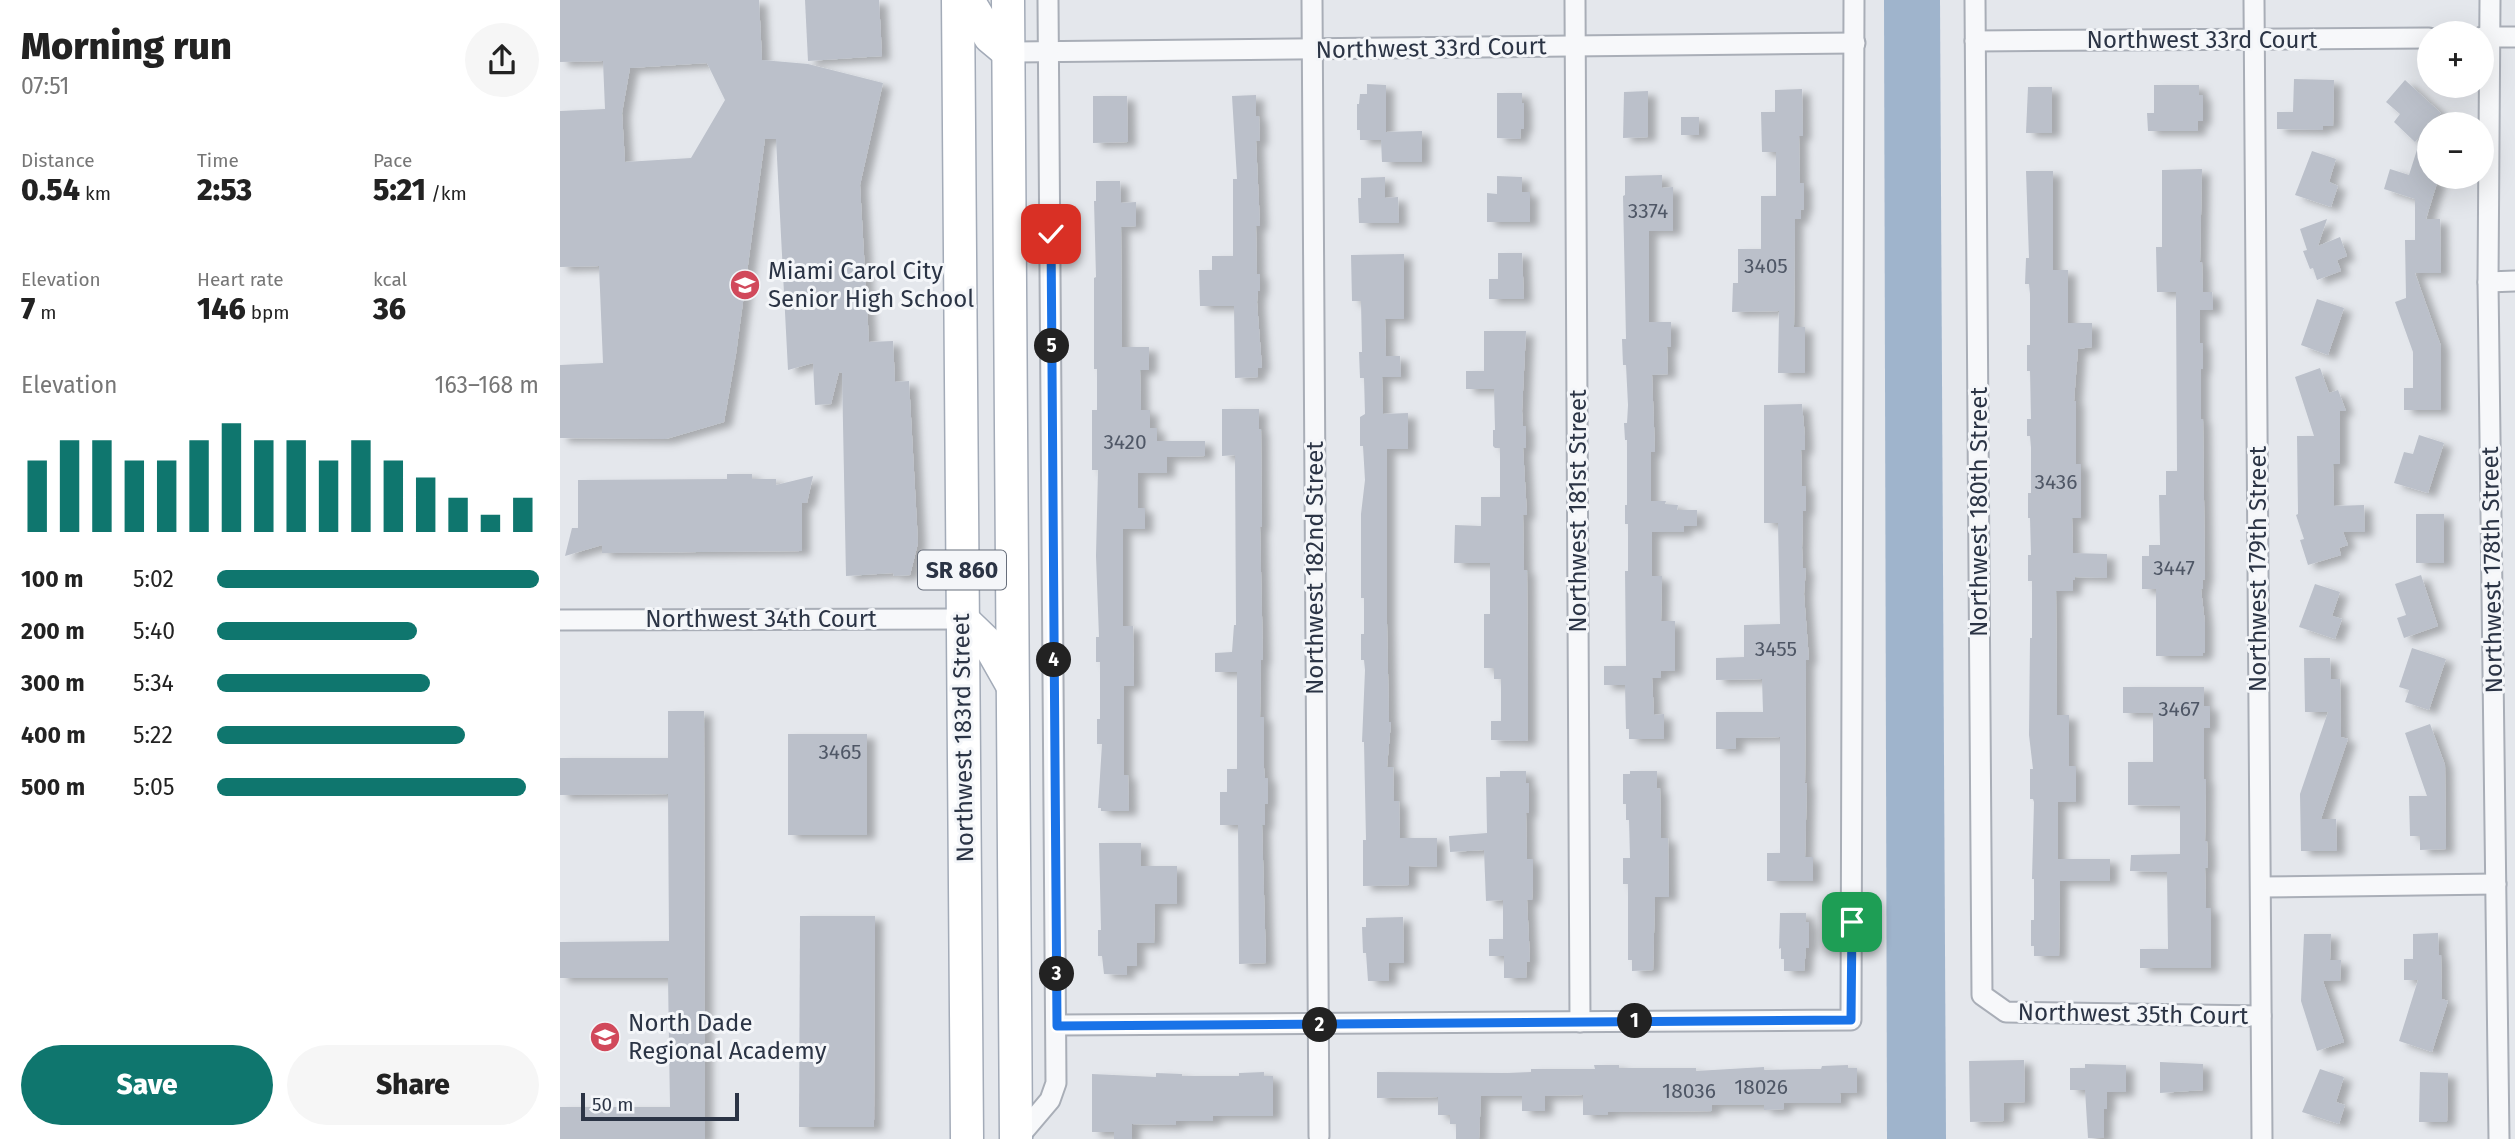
<!DOCTYPE html>
<meta charset="utf-8">
<style>
body{margin:0;font-family:"Fira Sans",sans-serif;background:#f6f6f6;color:#222;height:100vh;display:flex;flex-direction:column;font-size:26px;white-space:nowrap}
*{box-sizing:border-box;margin:0}
p{font-size:23px;color:#767676}
.icon{flex:none;width:38px;height:38px;fill:none;stroke:currentColor;stroke-width:2;stroke-linecap:round;stroke-linejoin:round}
.map{position:relative;flex:1;overflow:hidden}
.panel{display:flex;flex-direction:column;background:#fff;width:560px}
.panel>*{flex:none}
.tools{position:absolute;left:1857px;top:21px;display:grid;gap:14px}
.tools a{display:grid;place-items:center;width:77px;height:77px;border-radius:50%;background:#fff;box-shadow:0 7px 28px #0002;font-size:35px}
.scale{position:absolute;left:21px;bottom:18px;width:158px;box-sizing:border-box;padding-left:7px;border:4px solid #2b3445;border-top:0;font-size:19px;line-height:24px;white-space:nowrap;color:#2b3445;-webkit-text-stroke:5px #f4f6f9;paint-order:stroke}
.pin{position:absolute;display:grid;place-items:center;width:60px;height:60px;color:#fff;margin:-30px;border-radius:14px;box-shadow:0 4px 10px #0006}
.km{position:absolute;width:35px;height:35px;margin:-18px;border-radius:50%;background:#222;color:#fff;font-size:19px;line-height:35px;text-align:center}
.round{display:grid;place-items:center;flex:none;width:74px;height:74px;border-radius:37px;background:#f6f6f6}
.summary{display:flex;align-items:center;justify-content:space-between;height:119px;padding:0 21px}
h1{font-size:38px;font-weight:800;line-height:52px}
.metrics{display:grid;grid-template-columns:repeat(3,1fr);gap:10px;height:119px;padding:7px 21px}
.metrics div{display:grid;align-content:center}
.metrics b{font-size:30px;font-weight:800}
.metrics small{font-size:19px;font-weight:400}
.metrics p{font-size:19px}
.chart{height:196px;padding:14px 21px}
.chart p{display:flex;justify-content:space-between}
.chart svg{width:100%;height:126px;margin-top:7px;stroke:#0f766e;stroke-width:6}
.action{display:flex;gap:14px;margin-top:auto;padding:14px 21px}
.action a{flex:1;height:80px;border-radius:42px;background:#0f766e;color:#fff;font-size:28px;font-weight:800;line-height:80px;text-align:center}
.action a+a{background:#f6f6f6;color:#222}
ul{padding:0 21px;list-style:none;font-size:23px}
li{display:grid;grid-template-columns:112px 84px 1fr;align-items:center;height:52px}
li i{height:18px;border-radius:9px;background:#0f766e}
main{display:flex;flex:1;min-height:0}
.map>svg:first-child{display:block}
</style>
<main>
<section class="panel">
<div class="summary"><div><h1>Morning run</h1><p>07:51</p></div><a class="round"><svg class="icon" aria-label="share" viewBox="0 0 24 24"><path d="M12 15V3M7 8l5-5 5 5M5 13v7h14v-7"/></svg></a></div>
<div class="metrics">
<div><p>Distance</p><b>0.54<small> km</small></b></div>
<div><p>Time</p><b>2:53</b></div>
<div><p>Pace</p><b>5:21<small> /km</small></b></div>
</div>
<div class="metrics">
<div><p>Elevation</p><b>7<small> m</small></b></div>
<div><p>Heart rate</p><b>146<small> bpm</small></b></div>
<div><p>kcal</p><b>36</b></div>
</div>
<div class="chart"><p><span>Elevation</span>163–168 m</p>
<svg viewBox="0 0 160 44" preserveAspectRatio="none"><path d="M5 44V19M15 44V12M25 44V12M35 44V19M45 44V19M55 44V12M65 44V6M75 44V12M85 44V12M95 44V19M105 44V12M115 44V19M125 44V25M135 44V32M145 44V38M155 44V32"/></svg>
</div>
<ul>
<li><b>100 m</b>5:02<i style="width:100%"></i></li>
<li><b>200 m</b>5:40<i style="width:62%"></i></li>
<li><b>300 m</b>5:34<i style="width:66%"></i></li>
<li><b>400 m</b>5:22<i style="width:77%"></i></li>
<li><b>500 m</b>5:05<i style="width:96%"></i></li>
</ul>
<div class="action"><a>Save</a><a>Share</a></div>
</section>
<div class="map">
<svg width="1955" height="1139" viewBox="0 0 1955 1139">
<defs>
<filter id="shadow"><feDropShadow dx="8" dy="4.5" stdDeviation="3.5" flood-color="#0004"/></filter>
</defs>
<rect width="100%" height="100%" fill="#e4e7ec"/>
<!-- water -->
<polygon fill="#9fb4cc" points="1324,0 1380,0 1386,1139 1327,1139"/>
<!-- building -->
<g fill="#bbc0ca" fill-rule="evenodd" filter="url(#shadow)">
<path d="M0,0H199L202,60L248,64L323,83L300,185L309,342L333,341L335,382L349,381L358,543L350,575L334,576L333,573L286,576L282,373L279,372L271,404L255,405L253,363L228,370L216,139H205L176,354L164,422L106,439L0,438V365L43,363L39,266L0,267V111L45,109L43,61L0,62ZM147,63L165,100L131,158L65,162L62,113L70,68Z"/>
<polygon points="245,0 319,0 322,56 248,61"/>
<polygon points="1734,79 1774,80 1773,126 1763,126 1763,130 1717,129 1717,112 1733,112"/>
<polygon points="1845,80 1881,113 1869,124 1869,177 1878,180 1866,219 1880,219 1881,273 1855,273 1881,346 1881,410 1844,410 1844,388 1853,388 1853,352 1835,302 1846,298 1845,240 1855,240 1855,199 1824,189 1830,169 1849,175 1862,134 1855,142 1834,122 1840,114 1826,102"/>
<polygon points="807,84 826,85 826,132 862,131 862,162 822,162 821,140 800,140 800,130 797,130 797,104 799,104 800,94 807,94"/>
<polygon points="1594,85 1639,85 1639,95 1643,95 1643,121 1638,121 1638,131 1588,131 1587,113 1594,113"/>
<polygon points="1468,87 1492,87 1492,133 1466,133"/>
<polygon points="1242,89 1243,136 1239,136 1240,183 1244,183 1244,209 1241,210 1241,219 1235,219 1234,327 1245,327 1245,373 1218,373 1219,311 1172,312 1173,283 1178,283 1178,249 1201,249 1201,196 1216,196 1216,152 1202,152 1201,112 1215,112 1215,90"/>
<polygon points="1088,91 1088,137 1063,138 1064,92"/>
<polygon points="937,93 962,93 962,103 964,103 964,129 961,129 960,139 937,138"/>
<polygon points="696,95 696,116 699,116 700,141 696,141 700,226 696,226 697,274 700,274 700,291 698,291 697,302 702,368 698,368 698,377 675,378 674,306 640,306 639,270 652,270 652,256 673,256 673,179 677,179 672,96"/>
<polygon points="533,96 567,96 568,142 533,143"/>
<rect x="1121" y="117" width="18" height="18"/>
<polygon points="1752,151 1776,159 1769,182 1778,186 1771,207 1735,195"/>
<polygon points="1642,169 1640,262 1642,262 1643,292 1652,292 1653,301 1653,310 1640,310 1640,343 1643,343 1643,369 1641,369 1641,419 1643,419 1645,579 1643,580 1643,589 1641,589 1645,623 1645,653 1643,653 1643,656 1596,656 1596,589 1582,589 1582,556 1589,556 1589,545 1600,545 1599,495 1606,495 1606,471 1617,471 1616,292 1597,292 1596,247 1602,247 1602,170"/>
<polygon points="1466,171 1493,171 1493,270 1508,270 1508,323 1532,323 1532,347 1518,349 1514,401 1516,401 1516,464 1521,464 1521,518 1512,518 1513,553 1547,554 1547,578 1515,577 1515,580 1513,580 1513,591 1496,591 1497,715 1509,715 1509,766 1516,766 1516,802 1498,802 1498,859 1550,859 1550,881 1500,881 1499,956 1474,956 1474,946 1471,946 1471,920 1474,920 1474,879 1472,879 1474,802 1473,799 1470,799 1470,769 1473,769 1469,735 1470,638 1472,638 1472,581 1468,581 1468,555 1471,555 1470,518 1468,518 1468,493 1471,493 1471,448 1470,436 1467,436 1467,419 1471,419 1470,371 1467,371 1467,345 1470,345 1470,294 1469,284 1465,284 1466,258 1469,258"/>
<polygon points="1102,175 1102,188 1113,187 1113,231 1089,231 1089,322 1111,322 1111,347 1107,347 1108,374 1092,375 1095,452 1091,452 1091,501 1106,501 1105,504 1118,505 1117,510 1137,510 1137,526 1124,526 1124,532 1092,532 1092,576 1102,576 1101,621 1115,621 1115,671 1101,671 1101,678 1092,678 1094,715 1104,714 1104,739 1069,739 1069,729 1066,729 1065,685 1044,685 1044,666 1066,666 1065,571 1068,571 1068,524 1065,524 1065,505 1067,505 1067,440 1065,440 1064,423 1067,423 1068,405 1066,365 1063,365 1062,339 1066,339 1063,196 1065,195 1065,176"/>
<polygon points="937,176 962,177 962,192 970,192 970,222 927,222 927,193 937,194"/>
<polygon points="825,177 825,198 838,197 839,223 799,223 798,198 801,198 801,178"/>
<polygon points="536,181 560,181 561,203 576,202 576,226 561,227 562,347 589,347 589,370 580,370 581,410 590,410 590,428 597,428 597,441 645,441 645,456 607,457 607,473 578,473 578,508 585,508 585,529 563,529 563,626 573,626 574,686 564,686 564,775 568,775 569,811 541,811 541,808 538,808 542,744 537,744 537,719 540,719 540,662 536,662 536,637 539,637 536,556 538,470 532,470 532,410 537,410 537,369 534,369 534,278 536,277 534,201 536,201"/>
<polygon points="1767,219 1758,246 1780,237 1787,256 1777,260 1781,271 1757,280 1753,268 1750,269 1743,251 1747,250 1740,229"/>
<polygon points="938,253 962,253 964,299 929,299 929,279 938,279"/>
<polygon points="844,254 844,319 825,319 826,356 840,356 841,377 822,377 823,414 848,413 848,449 827,449 827,624 829,722 831,722 827,767 833,767 834,801 839,801 840,838 877,838 877,867 849,866 849,885 803,886 803,840 806,840 804,742 802,742 805,670 804,660 801,660 801,634 804,634 804,598 801,598 801,514 805,480 803,446 800,446 800,417 805,414 804,378 800,378 799,352 802,352 801,301 792,301 791,255"/>
<polygon points="1757,299 1784,308 1768,355 1741,345"/>
<polygon points="924,331 966,331 962,411 963,426 966,426 966,448 963,448 967,515 963,515 964,570 967,570 968,686 968,740 965,741 931,740 931,721 941,721 941,679 934,679 934,668 924,668 924,614 930,614 930,563 894,563 895,525 921,526 921,497 940,497 940,448 935,448 933,446 933,430 935,430 934,389 906,389 906,371 924,371"/>
<polygon points="1760,368 1769,393 1778,390 1786,411 1780,411 1780,464 1773,464 1774,506 1804,505 1805,532 1783,532 1788,545 1779,548 1781,555 1748,565 1740,540 1744,539 1736,515 1738,514 1737,436 1754,436 1735,377"/>
<polygon points="1242,404 1245,437 1245,450 1241,450 1242,486 1246,486 1246,511 1243,511 1242,548 1243,568 1246,568 1244,594 1249,660 1246,660 1245,783 1247,784 1245,857 1253,857 1253,881 1207,881 1207,853 1220,853 1220,737 1176,738 1176,749 1156,749 1156,712 1203,712 1202,679 1156,680 1156,658 1184,657 1184,625 1220,624 1218,523 1204,523 1204,405"/>
<polygon points="662,409 699,409 699,429 701,429 702,527 700,527 703,660 701,660 700,717 704,717 704,768 705,778 708,778 708,804 705,804 705,825 702,825 706,963 679,964 678,825 660,825 660,792 667,792 667,769 677,769 677,672 655,672 655,653 672,652 674,625 676,625 675,455 662,456"/>
<polygon points="1859,435 1884,443 1868,493 1834,483 1844,452 1853,454"/>
<polygon points="167,474 192,474 192,479 216,479 216,485 253,476 247,503 242,503 242,551 42,553 42,545 5,556 12,528 18,528 18,480 167,479"/>
<rect x="1856" y="514" width="28" height="49"/>
<polygon points="1861,575 1878,626 1844,638 1837,618 1846,615 1835,584"/>
<polygon points="1755,584 1780,592 1772,616 1782,619 1775,639 1739,627"/>
<polygon points="1852,648 1886,659 1869,710 1845,702 1849,690 1839,687"/>
<polygon points="1744,658 1770,658 1771,679 1780,679 1781,737 1788,739 1761,819 1776,819 1777,851 1741,851 1740,794 1768,712 1745,712"/>
<polygon points="1563,687 1644,687 1644,706 1650,706 1650,728 1644,728 1644,779 1646,779 1645,841 1647,841 1648,867 1645,868 1646,908 1651,908 1651,968 1580,968 1580,949 1608,949 1607,872 1570,871 1571,855 1620,854 1620,806 1568,805 1568,762 1593,762 1593,713 1563,713"/>
<polygon points="108,711 144,711 145,1139 0,1139 0,1107 110,1107 108,978 0,978 0,942 109,941 108,794 0,795 0,758 108,758"/>
<polygon points="1870,724 1885,765 1886,849 1860,850 1860,836 1850,836 1849,796 1867,796 1845,733"/>
<rect x="228" y="734" width="79" height="101"/>
<polygon points="940,771 966,771 966,783 969,783 969,813 966,813 967,859 973,859 973,885 972,900 967,900 970,961 967,962 966,978 944,978 944,956 929,956 929,939 943,939 943,900 926,901 924,850 890,852 889,836 927,833 926,777 940,777"/>
<polygon points="1070,771 1097,771 1097,789 1100,788 1101,838 1108,838 1109,897 1095,897 1093,970 1072,971 1072,960 1068,960 1068,884 1063,884 1063,858 1070,858 1069,820 1066,820 1066,804 1063,804 1063,774 1070,774"/>
<polygon points="539,843 581,843 581,866 617,866 617,904 595,904 594,943 577,943 577,966 567,966 567,975 544,974 542,956 538,956 538,930 541,930"/>
<polygon points="1220,913 1246,913 1246,922 1249,922 1249,948 1246,948 1244,971 1224,971 1224,959 1221,959 1221,948 1219,949"/>
<polygon points="240,916 315,916 314,1127 239,1127"/>
<polygon points="843,917 844,963 829,963 829,981 808,981 806,953 803,953 802,927 806,927 806,918"/>
<polygon points="1878,933 1879,955 1881,955 1882,999 1888,1001 1872,1052 1839,1041 1858,980 1844,980 1844,959 1853,959 1853,934"/>
<polygon points="1744,934 1771,934 1770,960 1781,960 1780,981 1763,981 1784,1042 1757,1051 1741,1001"/>
<polygon points="1464,1060 1465,1102 1444,1103 1444,1121 1410,1122 1409,1061"/>
<polygon points="1600,1062 1643,1064 1643,1090 1600,1093"/>
<polygon points="1525,1064 1566,1065 1566,1092 1547,1092 1547,1109 1544,1109 1544,1138 1528,1138 1525,1090 1510,1090 1510,1068 1525,1068"/>
<polygon points="1034,1065 1059,1065 1059,1068 1136,1068 1136,1071 1204,1067 1204,1070 1252,1069 1261,1069 1262,1066 1288,1065 1288,1068 1297,1068 1297,1093 1280,1093 1281,1103 1224,1103 1224,1109 1204,1110 1204,1105 1152,1105 1152,1111 1048,1112 1048,1115 1023,1115 1023,1095 985,1096 985,1111 962,1111 962,1096 921,1096 919,1139 896,1139 896,1124 890,1124 890,1115 878,1115 878,1097 817,1098 817,1072 947,1073 971,1072 971,1069 1035,1069"/>
<polygon points="1760,1069 1784,1077 1776,1102 1785,1105 1779,1124 1742,1112"/>
<polygon points="704,1072 704,1076 713,1076 713,1116 653,1116 653,1121 616,1121 616,1125 572,1124 572,1139 554,1139 554,1132 532,1132 532,1074 596,1077 596,1073 622,1074 622,1076 679,1076 679,1073"/>
<polygon points="1860,1072 1888,1073 1887,1122 1859,1122"/>
</g>
<g fill="none" stroke-linecap="round" stroke-linejoin="round">
<!-- minor casing -->
<g stroke="#a9aeb7" stroke-width="23">
<g id="minor">
<polyline points="752,0 759,1136"/>
<polyline points="1015,0 1020,1022"/>
<polyline points="1415,0 1422,995 1446,1012 1701,1016"/>
<polyline points="1694,0 1702,1139"/>
<polyline points="1930,0 1928,282 1939,1139"/>
<polyline points="1922,37 1955,37"/>
<polyline points="1415,41 1869,38"/>
<polyline points="448,52 1295,43"/>
<polyline points="1928,282 1955,281"/>
<polyline points="0,620 402,619"/>
<polyline points="1701,887 1936,884"/>
<polyline points="497,1025 1291,1020 1294,0"/>
<polyline points="457,1139 490,1100 496,1083 488,0"/>
</g>
</g>
<!-- primary casing -->
<g stroke="#a3abb8" stroke-width="35">
<g id="primary">
<polyline points="398,0 407,1139"/>
<polyline points="408,0 430,37 448,52"/>
<polyline points="448,0 456,1139"/>
<polyline points="402,619 430,646 451,683"/>
</g>
</g>
<!-- minor -->
<use href="#minor" stroke="#f7f8fa" stroke-width="19"/>
<!-- primary -->
<use href="#primary" stroke="#fff" stroke-width="32"/>
</g>
<g fill="none" stroke-linecap="round" stroke-linejoin="round">
<!-- route casing -->
<g stroke="#fff" stroke-width="14">
<polyline id="route" points="491,234 497,1026 1291,1020 1292,922"/>
</g>
<!-- route -->
<use href="#route" stroke="#1a73e8" stroke-width="9"/>
</g>
<!-- icons -->
<defs>
<g id="school-disc" transform="scale(1.575)"><circle r="9.5" fill="#d1495b" stroke="#f4f6f9"/><path d="M0-5L7-2L0 1L-7-2ZM-4 1L0 2.5L4 1V4Q0 6-4 4Z" fill="#fff"/></g>
</defs>
<g fill-rule="evenodd">
<use href="#school-disc" x="185" y="285"/>
<use href="#school-disc" x="45" y="1037"/>
</g>
<g text-anchor="middle" stroke-width="6" stroke-linejoin="round" paint-order="stroke">
<!-- number labels -->
<g font-size="21" fill="#4f5766">
<text x="1088" y="218">3374</text>
<text x="1206" y="273">3405</text>
<text x="565" y="449">3420</text>
<text x="1496" y="489">3436</text>
<text x="1614" y="575">3447</text>
<text x="1216" y="656">3455</text>
<text x="1619" y="716">3467</text>
<text x="280" y="759">3465</text>
<text x="1201" y="1094">18026</text>
<text x="1129" y="1098">18036</text>
</g>
<!-- shield labels -->
<rect fill="#f4f6f9" stroke="#676e7b" stroke-width="2" x="358" y="550.5" width="88" height="39" rx="5"/>
<g font-size="23" font-weight="bold" fill="#2b3445">
<text x="402" y="578">SR 860</text>
</g>
<!-- street labels -->
<g font-size="24" fill="#2b3445" stroke="#f4f6f9">
<text x="1642" y="48">Northwest 33rd Court</text>
<text transform="translate(871 48) rotate(-1)" y="8">Northwest 33rd Court</text>
<text transform="translate(1018 511) rotate(-90)" y="8">Northwest 181st Street</text>
<text transform="translate(1419 512) rotate(-90)" y="8">Northwest 180th Street</text>
<text transform="translate(755 568) rotate(-90)" y="8">Northwest 182nd Street</text>
<text transform="translate(1698 569) rotate(-90)" y="8">Northwest 179th Street</text>
<text transform="translate(1932 570) rotate(-91)" y="8">Northwest 178th Street</text>
<text x="201" y="627">Northwest 34th Court</text>
<text transform="translate(403 738) rotate(-91)" y="8">Northwest 183rd Street</text>
<text transform="translate(1573 1014) rotate(1)" y="8">Northwest 35th Court</text>
</g>
<!-- poi labels -->
<g font-size="24" fill="#2b3445" stroke="#f4f6f9" text-anchor="start">
<text x="208" y="279">Miami Carol City<tspan x="208" dy="28">Senior High School</tspan></text>
<text x="68" y="1031">North Dade<tspan x="68" dy="28">Regional Academy</tspan></text>
</g>
</g>
</svg>
<div class="tools">
<a>+</a>
<a>−</a>
</div>
<div class="scale">50 m</div>
<div class="pin" style="left:1292px;top:922px;background:#1e9e55"><svg class="icon" aria-label="arrive" viewBox="0 0 24 24"><path d="M6 21V4h12l-3 4 3 4H6"/></svg></div>
<div class="pin" style="left:491px;top:234px;background:#d93025"><svg class="icon" aria-label="check" viewBox="0 0 24 24"><path d="M5 12l5 5 9-10"/></svg></div>
<b class="km" style="left:1075px;top:1021px">1</b>
<b class="km" style="left:760px;top:1025px">2</b>
<b class="km" style="left:497px;top:974px">3</b>
<b class="km" style="left:494px;top:660px">4</b>
<b class="km" style="left:492px;top:346px">5</b>
</div>
</main>
